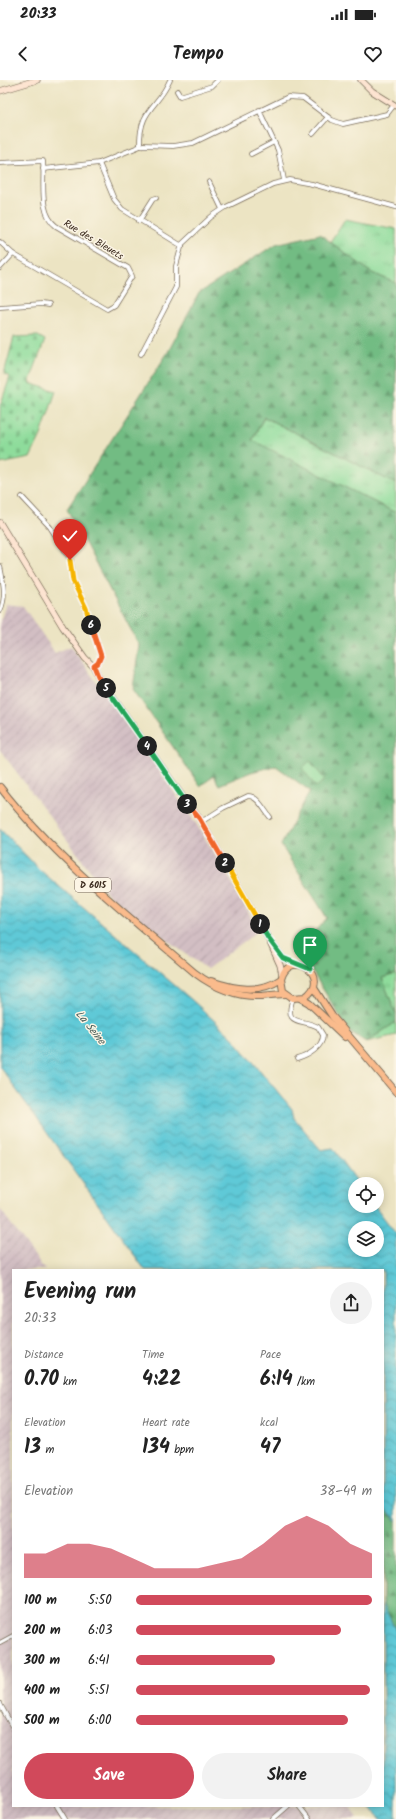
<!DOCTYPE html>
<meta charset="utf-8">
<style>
body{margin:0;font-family:Kalam,sans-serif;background:#f2f2f2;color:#222;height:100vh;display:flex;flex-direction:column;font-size:15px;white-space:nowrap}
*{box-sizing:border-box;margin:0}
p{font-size:13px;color:#767676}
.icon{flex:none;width:22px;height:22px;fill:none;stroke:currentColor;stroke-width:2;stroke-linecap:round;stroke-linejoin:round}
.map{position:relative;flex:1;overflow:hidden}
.details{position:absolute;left:12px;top:1189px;width:372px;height:538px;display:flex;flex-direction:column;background:#fff;border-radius:0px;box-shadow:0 2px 10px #0003}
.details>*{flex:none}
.controls{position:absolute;left:348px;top:1097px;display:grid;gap:8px}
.controls a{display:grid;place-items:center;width:36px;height:36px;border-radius:50%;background:#fff;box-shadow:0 2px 10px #0003;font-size:20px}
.pin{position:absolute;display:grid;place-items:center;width:34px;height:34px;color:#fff;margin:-41px -17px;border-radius:50% 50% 50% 0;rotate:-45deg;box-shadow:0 0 4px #0007}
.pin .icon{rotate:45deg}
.km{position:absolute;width:20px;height:20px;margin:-10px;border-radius:50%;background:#222;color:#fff;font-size:11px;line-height:20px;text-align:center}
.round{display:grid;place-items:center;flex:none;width:42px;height:42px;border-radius:21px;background:#f2f2f2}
.head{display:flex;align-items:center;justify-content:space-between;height:68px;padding:0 12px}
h1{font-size:22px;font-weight:800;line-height:30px}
.stats{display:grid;grid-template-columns:repeat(3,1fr);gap:6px;height:68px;padding:4px 12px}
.stats div{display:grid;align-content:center}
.stats b{font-size:20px;font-weight:800}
.stats small{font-size:11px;font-weight:400}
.stats p{font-size:11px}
.chart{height:112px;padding:8px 12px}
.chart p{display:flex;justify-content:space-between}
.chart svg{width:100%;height:72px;margin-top:4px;fill:#d1495b;opacity:.7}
.button{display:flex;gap:8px;margin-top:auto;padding:8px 12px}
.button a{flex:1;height:46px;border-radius:24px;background:#d1495b;color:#fff;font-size:16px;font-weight:800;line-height:46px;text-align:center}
.button a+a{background:#f2f2f2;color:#222}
ul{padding:0 12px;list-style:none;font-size:13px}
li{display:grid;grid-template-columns:64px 48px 1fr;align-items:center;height:30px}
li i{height:10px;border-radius:5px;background:#d1495b}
.status{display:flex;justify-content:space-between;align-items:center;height:28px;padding:0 20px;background:#fff;direction:ltr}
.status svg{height:11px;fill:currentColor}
header{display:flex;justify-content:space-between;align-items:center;height:52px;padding:0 12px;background:#fff;font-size:18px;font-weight:800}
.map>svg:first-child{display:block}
</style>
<div class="status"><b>20:33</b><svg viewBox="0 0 49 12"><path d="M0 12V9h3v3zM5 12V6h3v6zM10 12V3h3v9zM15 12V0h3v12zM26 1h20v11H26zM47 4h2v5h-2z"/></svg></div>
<header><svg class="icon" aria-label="back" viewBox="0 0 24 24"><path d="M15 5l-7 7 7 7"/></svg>Tempo<svg class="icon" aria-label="heart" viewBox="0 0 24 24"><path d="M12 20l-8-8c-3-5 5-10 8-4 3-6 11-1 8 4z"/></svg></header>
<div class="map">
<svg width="396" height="1739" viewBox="0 0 396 1739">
<defs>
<pattern id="industrial-furrows" width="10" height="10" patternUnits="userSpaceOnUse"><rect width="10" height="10" fill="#d2bec3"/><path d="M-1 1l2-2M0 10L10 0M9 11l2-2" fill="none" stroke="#b5a3a7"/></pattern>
<pattern id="grass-tufts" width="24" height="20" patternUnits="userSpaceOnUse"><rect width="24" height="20" fill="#8edc9b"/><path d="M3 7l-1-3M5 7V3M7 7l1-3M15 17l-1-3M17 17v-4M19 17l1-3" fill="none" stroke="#7bbd85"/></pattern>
<pattern id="forest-firs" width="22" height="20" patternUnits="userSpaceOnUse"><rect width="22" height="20" fill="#72bc83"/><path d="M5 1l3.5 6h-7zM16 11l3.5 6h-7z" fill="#5f996b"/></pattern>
<pattern id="cemetery-stones" width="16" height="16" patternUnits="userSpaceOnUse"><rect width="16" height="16" fill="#8edc9b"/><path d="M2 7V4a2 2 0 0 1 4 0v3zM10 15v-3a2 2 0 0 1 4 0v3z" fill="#7bbd85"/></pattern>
<pattern id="water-waves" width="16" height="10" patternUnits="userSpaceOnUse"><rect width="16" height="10" fill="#5ec9d7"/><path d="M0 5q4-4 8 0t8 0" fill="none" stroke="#4fa3ae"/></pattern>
</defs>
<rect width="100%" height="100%" fill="#fcf5e5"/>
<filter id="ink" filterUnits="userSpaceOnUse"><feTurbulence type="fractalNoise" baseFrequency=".025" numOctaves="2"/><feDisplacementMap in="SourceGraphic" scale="8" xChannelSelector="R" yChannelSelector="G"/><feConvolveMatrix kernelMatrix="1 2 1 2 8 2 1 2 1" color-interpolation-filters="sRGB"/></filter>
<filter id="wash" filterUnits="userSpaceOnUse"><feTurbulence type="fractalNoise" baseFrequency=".012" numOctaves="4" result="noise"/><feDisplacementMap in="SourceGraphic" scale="16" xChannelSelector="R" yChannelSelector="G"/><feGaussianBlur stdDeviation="0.9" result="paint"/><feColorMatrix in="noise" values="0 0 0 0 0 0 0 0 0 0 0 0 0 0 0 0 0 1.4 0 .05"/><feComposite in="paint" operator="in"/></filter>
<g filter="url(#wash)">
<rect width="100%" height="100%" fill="#ece4c3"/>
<!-- industrial -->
<g fill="url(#industrial-furrows)">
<polygon points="6,524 23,526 55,573 71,566 197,745 237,811 258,851 207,889 143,843 110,817 0,670 0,542"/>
<polygon points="0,1129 45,1190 13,1190 13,1726 349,1726 359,1739 0,1739"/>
</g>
<!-- grass -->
<g fill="url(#grass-tufts)" stroke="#64835c">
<polygon points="345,139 396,149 396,203 372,193 330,162"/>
<polygon points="264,337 396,404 396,433 252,361"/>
<polygon points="396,894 396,934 382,898"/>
<polygon points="396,942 396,955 366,962"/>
</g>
<!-- forest -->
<g fill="url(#forest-firs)" stroke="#567350">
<polygon points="320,154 372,193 396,203 396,404 264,337 252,360 396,433 396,894 382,898 396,934 396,942 366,962 349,951 298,869 327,838 281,765 310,711 276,686 251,692 219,705 214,696 200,706 133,609 139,565 67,429 168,272 199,213 276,164"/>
<polygon points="383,1425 396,1441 396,1551 383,1523"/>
</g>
<!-- cemetery -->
<polygon fill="url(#cemetery-stones)" stroke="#64835c" points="38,256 45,260 29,303 56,311 41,355 30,378 0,384 0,326 10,297 4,294 14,257"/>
<!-- pitch -->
<polygon fill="#8edc9b" stroke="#64835c" points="310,681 325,700 316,707 302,688"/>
<!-- water -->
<g fill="url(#water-waves)" stroke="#4c7a7a" fill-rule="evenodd">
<path d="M0,749L40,790L193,921L234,959L292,1029L294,1038L321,1070L333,1068L359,1104H355V1126H375L396,1154V1441L383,1425V1190H145L0,987ZM355,1148H377V1170H355Z"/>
<polygon points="383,1523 396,1551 396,1739 380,1739 370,1726 383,1726"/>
</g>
</g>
<g filter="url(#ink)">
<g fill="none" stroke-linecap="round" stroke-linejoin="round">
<!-- street casing -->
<g stroke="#796b58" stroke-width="5.5">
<g id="street">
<polyline points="177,11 180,16 212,6 218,0"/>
<polyline points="259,30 278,70 284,100"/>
<polyline points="313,54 328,37"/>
<path d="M140,66C139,28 158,28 170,0"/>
<polyline points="251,74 274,62"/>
<path d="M0,83L43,81C45,102 38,132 56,146L128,188L132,196L114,225L107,229L13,174L0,162"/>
<polyline points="99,83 114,119 122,129 182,166"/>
<polyline points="43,89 99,83 143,65 173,66 193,63 288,17 303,18 332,40 343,44 387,34 394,25"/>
<polyline points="209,102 222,129"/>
<polyline points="139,141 153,119 156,118"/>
<polyline points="0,188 13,174"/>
<polyline points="0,227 41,224 48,225"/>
<polyline points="141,274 176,207 176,186 182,164 211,137 226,127 273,104 290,100 312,104 396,127"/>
<polyline points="22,417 50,447 71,480 73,501 86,528 101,577 98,583 94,587"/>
<path d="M0,486C3,501 7,517 0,531"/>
<path d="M201,742L223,728L248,716C258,716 264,730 270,737"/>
<path d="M293,918C283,947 301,938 318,947L323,955C323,967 308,976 297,979"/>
<polyline points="0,1563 13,1556"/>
<polyline points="0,1624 13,1648"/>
<polyline points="57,1726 65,1739"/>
<polyline points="299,1726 309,1739"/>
<polyline points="273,1739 288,1726"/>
</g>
</g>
<!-- secondary casing -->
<g stroke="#796b58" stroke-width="7">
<g id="secondary">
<polyline points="361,0 372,11 396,26"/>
<polyline points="0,11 37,0"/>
<polyline points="0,443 63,547 85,578 94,587 98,596 187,723 199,738 268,858 280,885 282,894"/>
<polyline points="274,866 283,878 296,885"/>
</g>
</g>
<!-- primary casing -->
<g stroke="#796b58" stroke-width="8">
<g id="primary">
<path d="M0,707C55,778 127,835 195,893C215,908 236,917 261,916C270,915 278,914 286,914"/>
<path d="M211,901C234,909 260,914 281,899C291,866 334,898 305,917L293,918L283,911L281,899"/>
<polyline points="314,908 332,936 396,1012"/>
<polyline points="300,918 309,923 345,957"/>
</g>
</g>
<!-- street -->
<use href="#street" stroke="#fff" stroke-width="4"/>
<!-- secondary -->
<use href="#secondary" stroke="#fde4d1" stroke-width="5.5"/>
<!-- primary -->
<use href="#primary" stroke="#fabb8c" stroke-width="6"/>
</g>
</g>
<g fill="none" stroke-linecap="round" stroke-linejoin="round" filter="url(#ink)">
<!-- split-1 casing -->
<g stroke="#fff" stroke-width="8">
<polyline id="split-1" points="260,844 268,858 283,878 310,889"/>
</g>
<!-- split-2 casing -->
<g stroke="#fff" stroke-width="8">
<polyline id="split-2" points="225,783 260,844"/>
</g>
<!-- split-3 casing -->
<g stroke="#fff" stroke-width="8">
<polyline id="split-3" points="187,724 199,738 225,783"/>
</g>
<!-- split-4 casing -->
<g stroke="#fff" stroke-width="8">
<polyline id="split-4" points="147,666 187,724"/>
</g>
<!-- split-5 casing -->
<g stroke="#fff" stroke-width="8">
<polyline id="split-5" points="106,608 147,666"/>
</g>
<!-- split-6 casing -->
<g stroke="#fff" stroke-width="8">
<polyline id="split-6" points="91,545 101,576 98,583 94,586 98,596 106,608"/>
</g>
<!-- split-7 casing -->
<g stroke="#fff" stroke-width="8">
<polyline id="split-7" points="70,480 73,501 86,528 91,545"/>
</g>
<!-- split-1 -->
<use href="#split-1" stroke="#22a559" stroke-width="5"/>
<!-- split-2 -->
<use href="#split-2" stroke="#f5b400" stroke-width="5"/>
<!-- split-3 -->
<use href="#split-3" stroke="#f0652b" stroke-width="5"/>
<!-- split-4 -->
<use href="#split-4" stroke="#22a559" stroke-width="5"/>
<!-- split-5 -->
<use href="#split-5" stroke="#22a559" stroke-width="5"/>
<!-- split-6 -->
<use href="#split-6" stroke="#f0652b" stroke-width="5"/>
<!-- split-7 -->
<use href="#split-7" stroke="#f5b400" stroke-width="5"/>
</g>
<g text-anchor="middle" stroke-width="3" stroke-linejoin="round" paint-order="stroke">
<!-- shield labels -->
<rect fill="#fcf5e5" stroke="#75675a" stroke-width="1" x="75" y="798" width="36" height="14" rx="3"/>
<g font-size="9" font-weight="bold" fill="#3b2a1e">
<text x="93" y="808">D 6015</text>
</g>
<!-- street labels -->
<g font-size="10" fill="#3b2a1e" stroke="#fcf5e5">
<text transform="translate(94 159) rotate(31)" y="4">Rue des Bleuets</text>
</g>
<!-- water labels -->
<g font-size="11" font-style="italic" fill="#465a56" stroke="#fcf5e5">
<text transform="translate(91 947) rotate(51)" y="4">La Seine</text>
</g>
</g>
</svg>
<div class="controls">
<a><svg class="icon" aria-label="locate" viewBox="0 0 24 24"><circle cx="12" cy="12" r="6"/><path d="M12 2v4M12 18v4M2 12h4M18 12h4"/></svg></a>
<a><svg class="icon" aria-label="layers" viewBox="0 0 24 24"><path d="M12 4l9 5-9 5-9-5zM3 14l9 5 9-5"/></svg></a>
</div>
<div class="pin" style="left:310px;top:889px;background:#1e9e55"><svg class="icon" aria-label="arrive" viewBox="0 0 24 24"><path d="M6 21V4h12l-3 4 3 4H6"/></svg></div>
<div class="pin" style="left:70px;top:480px;background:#d93025"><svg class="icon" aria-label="check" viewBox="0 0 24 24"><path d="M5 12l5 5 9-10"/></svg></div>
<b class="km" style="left:260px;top:844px">1</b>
<b class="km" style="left:225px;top:783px">2</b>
<b class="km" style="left:187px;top:724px">3</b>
<b class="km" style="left:147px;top:666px">4</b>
<b class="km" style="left:106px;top:608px">5</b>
<b class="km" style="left:91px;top:545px">6</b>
<section class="details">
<div class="head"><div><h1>Evening run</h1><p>20:33</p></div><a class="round"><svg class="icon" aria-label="share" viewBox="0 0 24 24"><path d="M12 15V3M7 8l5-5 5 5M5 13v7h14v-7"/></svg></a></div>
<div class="stats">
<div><p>Distance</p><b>0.70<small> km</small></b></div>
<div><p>Time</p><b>4:22</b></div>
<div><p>Pace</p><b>6:14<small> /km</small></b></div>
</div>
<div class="stats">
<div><p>Elevation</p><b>13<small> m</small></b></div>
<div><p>Heart rate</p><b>134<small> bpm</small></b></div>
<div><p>kcal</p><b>47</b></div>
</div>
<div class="chart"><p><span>Elevation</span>38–49 m</p>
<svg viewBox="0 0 160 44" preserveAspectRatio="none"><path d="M0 44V29L10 29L20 23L30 23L40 26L50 32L60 38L70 38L80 38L90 35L100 32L110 23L120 12L130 6L140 12L150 23L160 29V44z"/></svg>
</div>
<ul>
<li><b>100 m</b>5:50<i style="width:100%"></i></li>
<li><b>200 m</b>6:03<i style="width:87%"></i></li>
<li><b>300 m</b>6:41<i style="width:59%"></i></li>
<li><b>400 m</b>5:51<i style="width:99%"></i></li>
<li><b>500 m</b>6:00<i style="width:90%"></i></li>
</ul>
<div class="button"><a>Save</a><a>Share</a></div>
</section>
</div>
